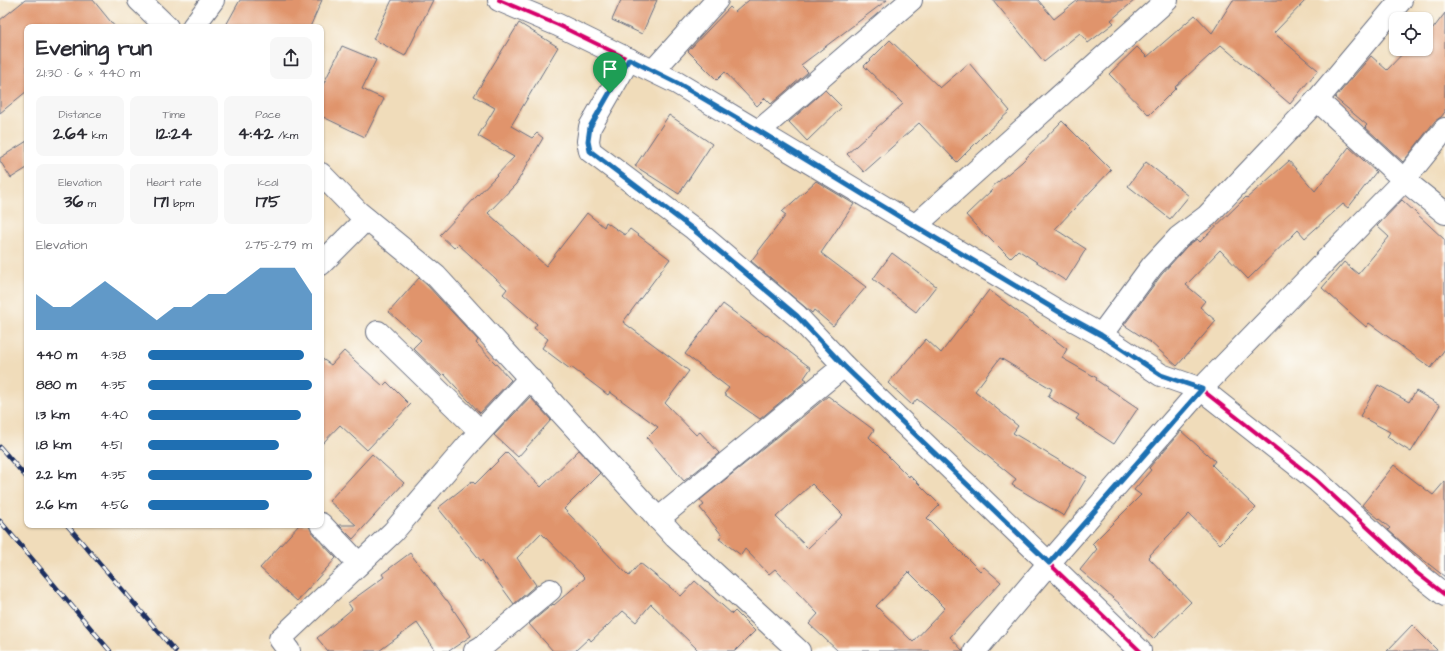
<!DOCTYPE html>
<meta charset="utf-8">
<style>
body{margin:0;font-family:"Architects Daughter",sans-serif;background:#f7f7f7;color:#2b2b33;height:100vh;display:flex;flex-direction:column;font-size:15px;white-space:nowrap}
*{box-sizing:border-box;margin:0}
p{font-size:13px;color:#7c7c81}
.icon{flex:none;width:22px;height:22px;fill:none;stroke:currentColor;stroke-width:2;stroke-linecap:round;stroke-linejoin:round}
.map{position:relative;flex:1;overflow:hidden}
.details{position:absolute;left:24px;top:24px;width:300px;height:504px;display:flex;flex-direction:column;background:#fff;border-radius:8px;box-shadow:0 1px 3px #0004}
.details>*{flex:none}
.controls{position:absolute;left:1389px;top:12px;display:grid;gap:8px}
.controls a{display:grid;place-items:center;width:44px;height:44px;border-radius:8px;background:#fff;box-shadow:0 1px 3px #0004;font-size:20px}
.pin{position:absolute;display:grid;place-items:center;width:34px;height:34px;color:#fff;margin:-41px -17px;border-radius:50% 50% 50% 0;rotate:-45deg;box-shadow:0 0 4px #0007}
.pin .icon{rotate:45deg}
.round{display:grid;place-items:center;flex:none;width:42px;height:42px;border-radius:8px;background:#f7f7f7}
.head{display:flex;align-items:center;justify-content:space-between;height:68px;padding:0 12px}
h1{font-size:22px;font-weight:700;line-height:30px}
.stats{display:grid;grid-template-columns:repeat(3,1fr);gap:6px;height:68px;padding:4px 12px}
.stats div{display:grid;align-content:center;border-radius:8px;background:#f7f7f7;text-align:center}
.stats b{font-size:17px;font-weight:700}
.stats small{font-size:11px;font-weight:400}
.stats p{font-size:11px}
.chart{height:112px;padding:8px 12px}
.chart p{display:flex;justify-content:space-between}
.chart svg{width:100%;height:72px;margin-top:4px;fill:#1f6fb2;opacity:.7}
ul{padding:0 12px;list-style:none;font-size:13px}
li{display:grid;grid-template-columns:64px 48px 1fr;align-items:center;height:30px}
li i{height:10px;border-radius:5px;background:#1f6fb2}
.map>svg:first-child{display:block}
</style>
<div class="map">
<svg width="1445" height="651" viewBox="0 0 1445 651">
<rect width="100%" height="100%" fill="#fdfcf7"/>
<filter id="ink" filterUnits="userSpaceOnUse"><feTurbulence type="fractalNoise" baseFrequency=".025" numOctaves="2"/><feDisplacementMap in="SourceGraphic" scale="8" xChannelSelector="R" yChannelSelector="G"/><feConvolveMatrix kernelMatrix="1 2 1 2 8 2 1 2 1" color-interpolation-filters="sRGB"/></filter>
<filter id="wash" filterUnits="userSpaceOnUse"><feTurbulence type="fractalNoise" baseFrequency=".012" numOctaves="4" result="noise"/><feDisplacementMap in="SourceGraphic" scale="16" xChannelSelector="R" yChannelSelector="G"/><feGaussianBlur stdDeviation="0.9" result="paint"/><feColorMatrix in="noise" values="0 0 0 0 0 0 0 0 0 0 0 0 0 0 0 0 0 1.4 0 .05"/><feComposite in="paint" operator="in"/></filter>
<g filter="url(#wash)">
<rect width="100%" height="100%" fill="#f0dcba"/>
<g id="blocks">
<!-- building -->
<g fill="#e0946c" fill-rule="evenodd">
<polygon points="25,0 93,0 115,27 27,27 27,91 0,113 0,20"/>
<polygon points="240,0 322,0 310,27 225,27"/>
<polygon points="392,0 433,0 405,56 373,39"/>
<polygon points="621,0 657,0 642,34 612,20"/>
<polygon points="749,0 887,0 801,65 808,72 771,104 765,98 757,106 725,72 717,80 688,51 730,7 735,12"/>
<polygon points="993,0 1038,0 1054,19 1078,0 1135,0 1111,20 1114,23 1088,43 1080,33 1044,62"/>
<polygon points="1233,0 1306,0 1274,33 1318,70 1290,104 1221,45 1175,87 1176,88 1149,115 1109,74 1137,47 1147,57 1195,15 1212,33"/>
<polygon points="1445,13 1445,112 1441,117 1435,121 1403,162 1365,127 1367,125 1335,98 1371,56 1387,70 1407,49 1426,49 1426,38"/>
<polygon points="519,23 558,47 511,126 532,138 537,133 543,138 516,184 488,213 546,266 587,213 604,227 606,222 625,235 630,229 670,259 623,322 689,371 665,403 696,435 700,432 719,453 684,481 647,438 658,427 610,392 608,395 571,367 570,369 542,348 548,339 534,328 537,324 503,294 507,289 458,244 454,248 440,235 514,157 478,136 495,108 474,96"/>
<polygon points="890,40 940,88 969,63 1010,111 989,130 957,162 919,123 864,172 847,154 903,104 864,66"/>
<polygon points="342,46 376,60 362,89 384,99 365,137 321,116 321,89"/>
<polygon points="825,90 842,107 807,141 789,122"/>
<polygon points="669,115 712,144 679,194 635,166"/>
<polygon points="1062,121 1111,170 1055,229 1086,249 1066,281 1018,250 1010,258 988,236 986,237 966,215 993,189 992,187 1022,162"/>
<polygon points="27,141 27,168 11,178 0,161 0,158"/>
<polygon points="1349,147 1376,172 1348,208 1343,204 1305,238 1298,230 1248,279 1220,250 1186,285 1205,301 1200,307 1216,321 1177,366 1150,342 1124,325 1162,274 1187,246 1197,239 1200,242 1246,197 1247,198 1289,161 1315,191"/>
<polygon points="1146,162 1189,196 1170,219 1128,186"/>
<polygon points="816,181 854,204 821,253 866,287 833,326 814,310 812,313 751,261 786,215 782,212"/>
<polygon points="1402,200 1445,240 1445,349 1431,368 1369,323 1366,327 1322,288 1344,262 1358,274 1389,237 1377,226"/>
<polygon points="892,253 936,286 916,312 873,279"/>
<polygon points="419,278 427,285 478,340 476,343 511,380 480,413 444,374 442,376 413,348 421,340 389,312"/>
<polygon points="989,290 1067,349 1062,358 1097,378 1096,380 1138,408 1114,444 1076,419 1079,415 1048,397 1052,389 1000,358 975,391 1018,426 1013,433 1087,477 1064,516 1012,485 1016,479 917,399 912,405 888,383 926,339 941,353"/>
<polygon points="723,304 766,336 767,335 811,368 804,378 807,380 760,419 724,394 729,388 685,354"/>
<polygon points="344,351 383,386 387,382 410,405 367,450 340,425 321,445 321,358 331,365"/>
<polygon points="1378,385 1409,402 1416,391 1440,405 1411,452 1387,437 1390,432 1360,416"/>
<path d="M828,396L874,430L869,437L909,477L910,475L940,505L927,518L980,571L984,567L1001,582L950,637L963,651H838L809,624L818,614L775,569L769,574L745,549L741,555L719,539L722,535L700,508L704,505L700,500ZM812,484L843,515L808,548L776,517ZM909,572L945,608L913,642L876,606Z"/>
<polygon points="530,397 551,420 518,457 494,435"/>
<polygon points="1181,431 1215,461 1212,465 1256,508 1220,544 1189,514 1148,557 1191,602 1153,639 1120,604 1080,570 1097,549 1092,544 1141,495 1134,490 1151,470 1149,468"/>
<polygon points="579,450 600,473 564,509 629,576 640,563 681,596 695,581 732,614 735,611 755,631 735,651 699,651 651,604 636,622 623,611 591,641 589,638 575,651 553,651 529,624 553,604 554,605 585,578 541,533 517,558 536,585 514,604 482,560 481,561 438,508 472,481 475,484 507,452 541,487"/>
<polygon points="372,454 404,483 353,539 339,525 356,525 329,501"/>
<polygon points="1394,465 1433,495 1445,481 1445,577 1411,550 1388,530 1390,528 1362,505"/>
<polygon points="299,525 309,525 312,533 336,558 297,601 260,568"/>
<polygon points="410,553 446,600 447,600 471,636 449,651 436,651 417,623 379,651 328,651 317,638 352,609 348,603 384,577 382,574"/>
<polygon points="1412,625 1438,651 1387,651"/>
</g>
</g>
</g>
<g filter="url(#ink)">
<use href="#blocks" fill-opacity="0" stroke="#666c7e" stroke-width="1"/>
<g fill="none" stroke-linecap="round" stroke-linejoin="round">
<!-- minor casing -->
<g stroke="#666c7e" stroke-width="24">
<g id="minor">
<polyline points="139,0 167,27"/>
<polyline points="499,0 558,25 677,83 1061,313 1101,335 1161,375 1201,389 1316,480 1417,573 1445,595"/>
<polyline points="193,27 213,0"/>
<polyline points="629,59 590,127 588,141 590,151 694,229 797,316 844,366 1140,651"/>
<polyline points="653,71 717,0"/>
<polyline points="1317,100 1404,180 1445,213"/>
<polyline points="759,131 911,0"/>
<polyline points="321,174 358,212 436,276 675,537 799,651"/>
<polyline points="915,226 1167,0"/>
<polyline points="321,264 366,219"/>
<polyline points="378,332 480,431"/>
<polyline points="1101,335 1152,266 1179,237 1207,216 1317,100 1401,0"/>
<polyline points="658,519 844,366"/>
<polyline points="321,524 359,564"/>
<polyline points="289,651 280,639 393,532 468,445 530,378"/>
<polyline points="475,651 482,647 550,590"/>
<polyline points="975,651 1049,563 1201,389 1404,180 1445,129"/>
</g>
</g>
<!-- minor -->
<use href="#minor" stroke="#fff" stroke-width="22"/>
<!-- rail casing -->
<g stroke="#1b2f5e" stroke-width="4.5">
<g id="rail">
<polyline points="0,447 27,478"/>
<polyline points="0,521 110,651"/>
<polyline points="67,525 175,651"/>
</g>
</g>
<!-- rail -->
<use href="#rail" stroke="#fdfcf7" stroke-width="3" stroke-dasharray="9" stroke-linecap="butt"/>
<!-- cycleway casing -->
<g stroke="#fdfcf7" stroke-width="6">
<g id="cycleway">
<polyline points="499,0 558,25 677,83 1061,313 1101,335 1161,375 1201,389 1316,480 1417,573 1445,595"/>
<polyline points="629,59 590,127 588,141 590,151 694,229 797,316 844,366 1140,651"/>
</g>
</g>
<!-- cycleway -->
<use href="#cycleway" stroke="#d6006c" stroke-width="4"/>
</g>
</g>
<g fill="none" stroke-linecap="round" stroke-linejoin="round" filter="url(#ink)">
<!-- route casing -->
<g stroke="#fff" stroke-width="8">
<polygon id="route" points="629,59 677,83 759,131 915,226 1061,313 1101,335 1161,375 1202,389 1049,563 844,366 797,316 694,230 590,151 588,141 590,127"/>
</g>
<!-- route -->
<use href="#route" stroke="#1f6fb2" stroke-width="5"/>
</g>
</svg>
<div class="controls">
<a><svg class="icon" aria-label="locate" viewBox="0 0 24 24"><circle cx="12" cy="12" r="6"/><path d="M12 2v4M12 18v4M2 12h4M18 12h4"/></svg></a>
</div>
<div class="pin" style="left:610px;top:93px;background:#1e9e55"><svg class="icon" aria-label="arrive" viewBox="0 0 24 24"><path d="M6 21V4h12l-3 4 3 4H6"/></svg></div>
<section class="details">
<div class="head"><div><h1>Evening run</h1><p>21:30 · 6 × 440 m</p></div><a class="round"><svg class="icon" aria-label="share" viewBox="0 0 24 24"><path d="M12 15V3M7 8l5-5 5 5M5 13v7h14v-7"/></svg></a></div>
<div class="stats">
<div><p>Distance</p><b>2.64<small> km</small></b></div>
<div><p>Time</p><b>12:24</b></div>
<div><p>Pace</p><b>4:42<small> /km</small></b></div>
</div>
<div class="stats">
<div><p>Elevation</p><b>36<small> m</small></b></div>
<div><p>Heart rate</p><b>171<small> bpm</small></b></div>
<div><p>kcal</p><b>175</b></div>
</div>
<div class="chart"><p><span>Elevation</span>275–279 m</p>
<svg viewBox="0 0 160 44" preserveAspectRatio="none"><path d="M0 44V22L10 30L20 30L30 22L40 14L50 22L60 30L70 38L80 30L90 30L100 22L110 22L120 14L130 6L140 6L150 6L160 22V44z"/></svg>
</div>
<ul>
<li><b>440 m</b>4:38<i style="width:95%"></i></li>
<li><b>880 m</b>4:35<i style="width:100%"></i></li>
<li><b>1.3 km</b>4:40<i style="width:93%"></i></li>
<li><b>1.8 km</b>4:51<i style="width:80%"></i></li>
<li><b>2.2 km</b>4:35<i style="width:100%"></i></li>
<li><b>2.6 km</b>4:56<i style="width:74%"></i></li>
</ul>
</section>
</div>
